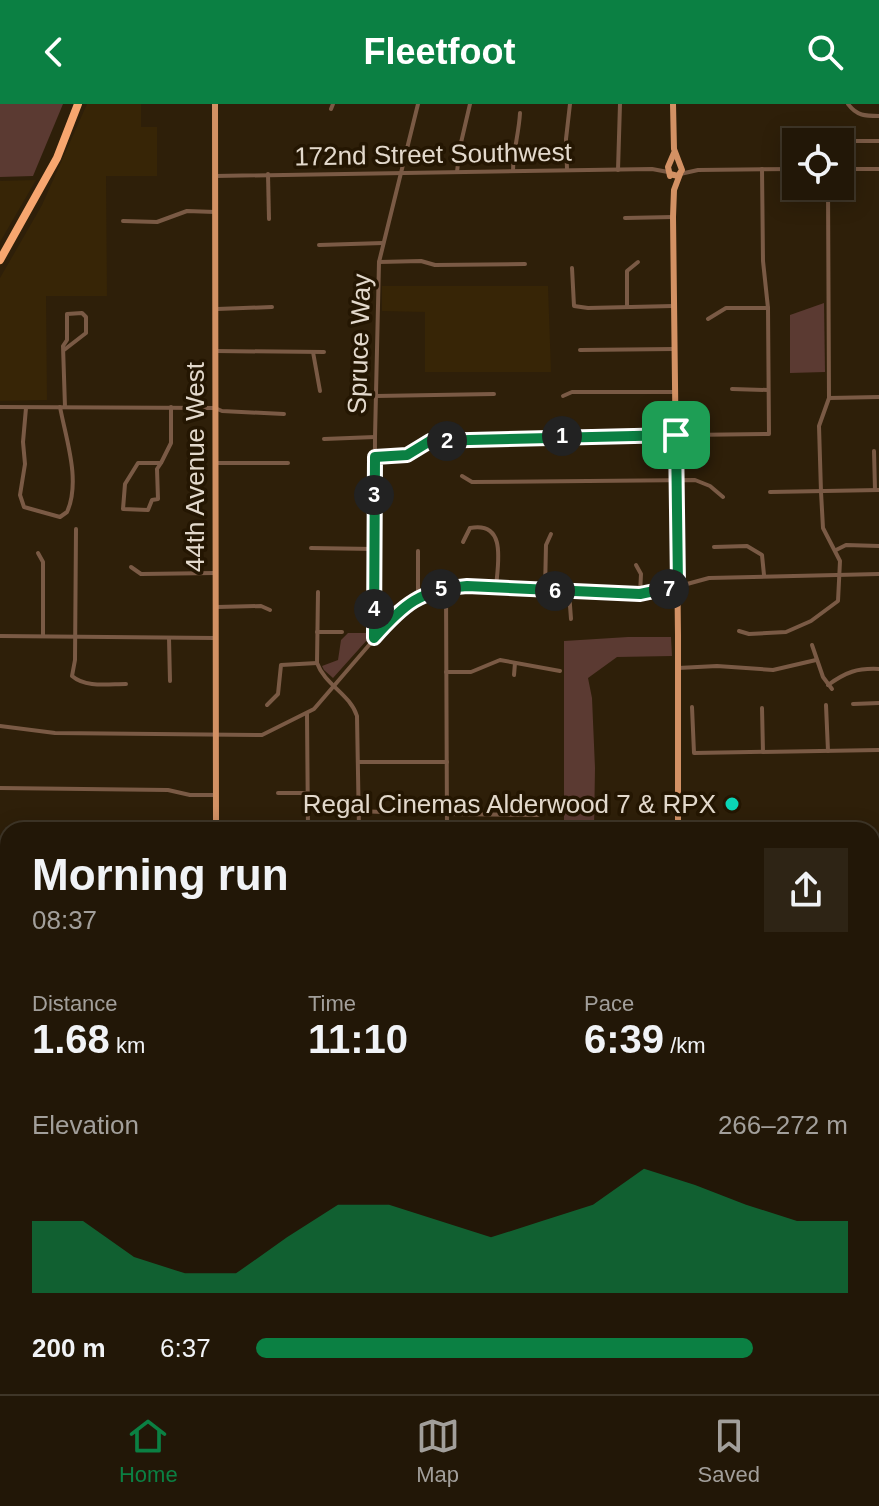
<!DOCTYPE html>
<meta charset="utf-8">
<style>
body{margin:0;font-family:Arial,sans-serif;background:#2e2415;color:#f1f3f6;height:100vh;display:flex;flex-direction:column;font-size:30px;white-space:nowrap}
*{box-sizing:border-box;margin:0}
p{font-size:26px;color:#a29f9b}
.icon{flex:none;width:44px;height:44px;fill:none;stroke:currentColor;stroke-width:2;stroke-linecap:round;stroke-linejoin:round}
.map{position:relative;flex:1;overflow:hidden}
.side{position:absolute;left:0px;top:718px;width:880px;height:572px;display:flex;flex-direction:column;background:#221707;border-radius:24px 24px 0 0;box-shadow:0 4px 20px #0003,0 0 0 2px #3f3628}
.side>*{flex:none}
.tools{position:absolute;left:782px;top:24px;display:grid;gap:16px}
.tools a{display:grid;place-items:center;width:72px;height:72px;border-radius:0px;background:#221707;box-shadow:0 4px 20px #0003,0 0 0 2px #3f3628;font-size:40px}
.pin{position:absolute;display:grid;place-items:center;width:68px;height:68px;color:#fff;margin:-34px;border-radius:16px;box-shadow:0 4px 12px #0006}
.km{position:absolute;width:40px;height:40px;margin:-20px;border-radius:50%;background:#222;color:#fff;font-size:22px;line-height:40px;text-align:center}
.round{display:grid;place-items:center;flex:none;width:84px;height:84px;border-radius:0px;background:#2e2415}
.summary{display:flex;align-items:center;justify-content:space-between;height:136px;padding:0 32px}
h1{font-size:44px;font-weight:800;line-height:60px}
.metrics{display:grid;grid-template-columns:repeat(3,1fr);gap:12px;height:136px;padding:8px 32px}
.metrics div{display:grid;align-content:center}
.metrics b{font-size:40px;font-weight:800}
.metrics small{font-size:22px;font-weight:400}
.metrics p{font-size:22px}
.chart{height:224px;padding:16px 32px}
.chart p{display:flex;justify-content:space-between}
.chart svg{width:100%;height:144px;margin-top:8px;fill:#0b8043;opacity:.7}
ul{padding:0 32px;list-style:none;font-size:26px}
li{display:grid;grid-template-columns:128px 96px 1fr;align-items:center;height:60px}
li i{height:20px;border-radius:10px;background:#0b8043}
header{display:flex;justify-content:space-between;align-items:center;height:104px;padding:0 32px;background:#0b8043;color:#fff;font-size:36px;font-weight:800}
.menu{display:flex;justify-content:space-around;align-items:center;height:112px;border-top:2px solid #3f3628;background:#221707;font-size:22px;color:#a29f9b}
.menu a{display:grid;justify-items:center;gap:4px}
.menu .active{color:#0b8043}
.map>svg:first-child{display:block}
</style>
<header><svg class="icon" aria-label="back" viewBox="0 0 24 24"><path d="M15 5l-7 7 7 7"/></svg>Fleetfoot<svg class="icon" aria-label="search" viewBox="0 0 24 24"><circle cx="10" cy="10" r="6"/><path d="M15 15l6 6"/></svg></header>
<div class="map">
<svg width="879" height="1290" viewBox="0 0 879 1290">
<rect width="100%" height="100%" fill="#2e1f09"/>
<!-- built -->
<g fill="#372506">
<polygon points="87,0 141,0 141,23 157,23 157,72 106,72 107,192 46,192 47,296 0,297 0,174 42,101"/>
<polygon points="36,76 0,138 0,77"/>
<polygon points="382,182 548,182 551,268 425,268 425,208 382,207"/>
<polygon points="872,770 879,770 878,1097 872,1097"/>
<polygon points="872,1099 878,1099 879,1116 879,1206 872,1206"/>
<polygon points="872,1241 879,1241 879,1290 761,1290 761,1282 872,1282"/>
</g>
<!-- green -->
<g fill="#5b3a32">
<polygon points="0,0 63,0 33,72 0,73"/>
<polygon points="824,199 825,268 790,269 790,211"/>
<polygon points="348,529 367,529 367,536 333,574 324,566 322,562 338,556 341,536"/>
<polygon points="628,533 671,533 672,552 617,553 588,574 592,594 595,664 594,726 564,726 564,537"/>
</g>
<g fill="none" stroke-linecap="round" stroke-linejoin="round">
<!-- minor -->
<g stroke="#7a5a45" stroke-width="4">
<path d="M848,0C857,12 865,12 879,12"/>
<polyline points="331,5 333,0"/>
<polyline points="832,37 879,37"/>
<polyline points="567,65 566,35 570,0"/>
<polyline points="840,65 879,65"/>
<polyline points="618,66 620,0"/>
<path d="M513,67C513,47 519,29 520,9"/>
<polyline points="457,68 460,43 470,0"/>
<polyline points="268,70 269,115"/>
<polyline points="680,70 698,66 796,65"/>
<polyline points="215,72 652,65 668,68"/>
<polyline points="625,114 673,113"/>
<polyline points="123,117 157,118 187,107 215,108"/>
<polyline points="319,141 383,139"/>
<polyline points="379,158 421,157 435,161 525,160"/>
<polyline points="572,164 574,202 588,204 673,202"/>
<polyline points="627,202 627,167 638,158"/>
<polyline points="217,205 272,203"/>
<polyline points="708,215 726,204 768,204"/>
<polyline points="64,246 86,229 86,213 82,209 67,210 67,236 63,242 65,303"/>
<polyline points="580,246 674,245"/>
<polyline points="215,247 324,248"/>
<polyline points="313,248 320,287"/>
<polyline points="732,285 768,286"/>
<polyline points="376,292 494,290"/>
<polyline points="563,292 572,288 675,288"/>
<polyline points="829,294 879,293"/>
<polyline points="0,303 215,304 222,307 284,310"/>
<path d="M26,304L23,338L25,360L20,391L24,403L60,413L67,408C81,377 66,335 60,303"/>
<polyline points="324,335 375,333"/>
<polyline points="874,347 875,386"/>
<polyline points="375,353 407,351 430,337 510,336 534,333 769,330 768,204 763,157 762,65"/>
<polyline points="161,359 157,365 158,395 152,396 148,406 123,405 125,380 138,359 161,359 171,339 171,303"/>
<polyline points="215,359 288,359"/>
<polyline points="462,372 472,378 695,376 710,382 723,393"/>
<polyline points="770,388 879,386"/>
<path d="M76,425L75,556L72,572C86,584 108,580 126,580"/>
<path d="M463,438L470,424C507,417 498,459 496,483"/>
<polyline points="714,443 747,442 762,451 764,471"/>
<polyline points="311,444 374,445"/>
<polyline points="836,446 846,441 879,442"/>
<polyline points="418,447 418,492"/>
<polyline points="38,449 43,458 43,532"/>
<polyline points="636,461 641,470 640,490"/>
<polyline points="131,463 141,470 215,469"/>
<polyline points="446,484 447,726"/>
<polyline points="545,486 546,441 551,430"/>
<path d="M318,488L317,559C325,581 350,590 357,612L359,726"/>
<polyline points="569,488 571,515"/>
<polyline points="217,503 261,502 270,506"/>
<polyline points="739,527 749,530 786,528 811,517 838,497 840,457 823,424 821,388 819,322 829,294 828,82"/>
<polyline points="317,528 342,528"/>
<polyline points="0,532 215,534"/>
<polyline points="374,533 375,333 379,158 418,0"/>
<polyline points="169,534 170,577"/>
<polyline points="812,541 823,573 832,585"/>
<polyline points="678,564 717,562 773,566 816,556"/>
<polyline points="446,568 471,568 500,556 560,567"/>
<polyline points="514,571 515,559"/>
<path d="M828,581C846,568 857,564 879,565"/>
<polyline points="853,600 879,599"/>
<polyline points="267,601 278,590 281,561 317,559"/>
<polyline points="826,601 828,647"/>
<polyline points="692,603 694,649 879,646"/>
<polyline points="762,604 763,648"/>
<polyline points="307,610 308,726"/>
<polyline points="0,622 55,629 262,631 314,605 382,526 410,498 432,487 467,482 640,490 665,486 709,474 879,470"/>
<polyline points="358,658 447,658"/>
<polyline points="0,684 168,686 190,691 216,691"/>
<polyline points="278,689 308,689"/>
<polyline points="358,707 383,708"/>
<polyline points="447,710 538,711"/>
<polyline points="0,738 8,738"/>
<polyline points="0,789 8,789"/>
<polyline points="872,819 879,819"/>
<polyline points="872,824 879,825"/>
<polyline points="0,996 8,996"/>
<polyline points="872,998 879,997"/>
<polyline points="872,1004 879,1004"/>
<polyline points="0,1227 8,1227"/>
<polyline points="103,1282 103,1290"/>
<polyline points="449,1290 449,1282"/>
<polyline points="524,1290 525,1282"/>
<polyline points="848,1290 848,1282"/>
</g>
<!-- major -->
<g stroke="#d39164" stroke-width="6">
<polyline points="215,0 216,726"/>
<polyline points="670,70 678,72 682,66 674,45 673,0"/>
<polyline points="670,72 668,63 674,49"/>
<polyline points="678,726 678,531 673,113 674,86 680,70"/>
<polyline points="872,760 879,760"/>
<polyline points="872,766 879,765"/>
<polyline points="220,1282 220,1290"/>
<polyline points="677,1282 677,1290"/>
</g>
<!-- highway -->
<polyline stroke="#f7a66f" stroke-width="8" points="0,156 57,54 78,0"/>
</g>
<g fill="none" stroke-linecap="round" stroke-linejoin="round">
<!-- route casing -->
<g stroke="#fff" stroke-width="16">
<path id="route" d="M676,331L678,482L640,490L467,482C420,486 404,500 374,534L375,353L407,351L430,337Z"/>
</g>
<!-- route -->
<use href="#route" stroke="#0b8043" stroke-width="10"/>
</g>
<!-- markers -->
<circle fill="#0bd5b5" stroke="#241602" stroke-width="3" cx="732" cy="700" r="8"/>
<g text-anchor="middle" stroke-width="7" stroke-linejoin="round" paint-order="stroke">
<!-- street labels -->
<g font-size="26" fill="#e3d9cc" stroke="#241602">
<text transform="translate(433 50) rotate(-1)" y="9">172nd Street Southwest</text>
<text transform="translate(359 240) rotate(-88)" y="9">Spruce Way</text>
<text transform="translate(195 363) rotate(-90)" y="9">44th Avenue West</text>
</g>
<!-- poi labels -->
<g font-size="26" fill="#e3d9cc" stroke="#241602" text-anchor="end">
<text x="716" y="709">Regal Cinemas Alderwood 7 &amp; RPX</text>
</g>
</g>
</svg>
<div class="tools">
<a><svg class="icon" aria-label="locate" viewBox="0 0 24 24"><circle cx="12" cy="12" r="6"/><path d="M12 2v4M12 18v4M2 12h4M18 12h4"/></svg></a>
</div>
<div class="pin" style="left:676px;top:331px;background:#1e9e55"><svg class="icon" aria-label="arrive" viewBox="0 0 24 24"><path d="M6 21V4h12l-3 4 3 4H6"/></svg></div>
<b class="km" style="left:562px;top:332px">1</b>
<b class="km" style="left:447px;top:337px">2</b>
<b class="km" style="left:374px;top:391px">3</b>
<b class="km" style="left:374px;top:505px">4</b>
<b class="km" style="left:441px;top:485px">5</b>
<b class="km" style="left:555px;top:487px">6</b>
<b class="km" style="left:669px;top:485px">7</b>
<section class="side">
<div class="summary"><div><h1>Morning run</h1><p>08:37</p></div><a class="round"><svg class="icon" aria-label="share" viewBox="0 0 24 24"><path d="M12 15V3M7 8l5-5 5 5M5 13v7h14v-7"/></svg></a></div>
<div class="metrics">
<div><p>Distance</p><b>1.68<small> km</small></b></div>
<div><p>Time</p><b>11:10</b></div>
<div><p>Pace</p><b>6:39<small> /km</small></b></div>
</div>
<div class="chart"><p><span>Elevation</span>266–272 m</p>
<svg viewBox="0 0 160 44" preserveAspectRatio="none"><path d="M0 44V22L10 22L20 33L30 38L40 38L50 27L60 17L70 17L80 22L90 27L100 22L110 17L120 6L130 11L140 17L150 22L160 22V44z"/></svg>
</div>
<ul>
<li><b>200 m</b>6:37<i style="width:84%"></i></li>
</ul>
</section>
</div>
<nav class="menu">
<a class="active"><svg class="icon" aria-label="home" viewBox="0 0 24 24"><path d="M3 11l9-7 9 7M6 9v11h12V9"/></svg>Home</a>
<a><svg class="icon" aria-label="map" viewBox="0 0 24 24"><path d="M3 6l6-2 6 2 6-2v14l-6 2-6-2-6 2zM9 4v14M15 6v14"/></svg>Map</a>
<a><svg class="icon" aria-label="saved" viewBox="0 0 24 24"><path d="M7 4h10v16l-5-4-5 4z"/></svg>Saved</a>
</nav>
